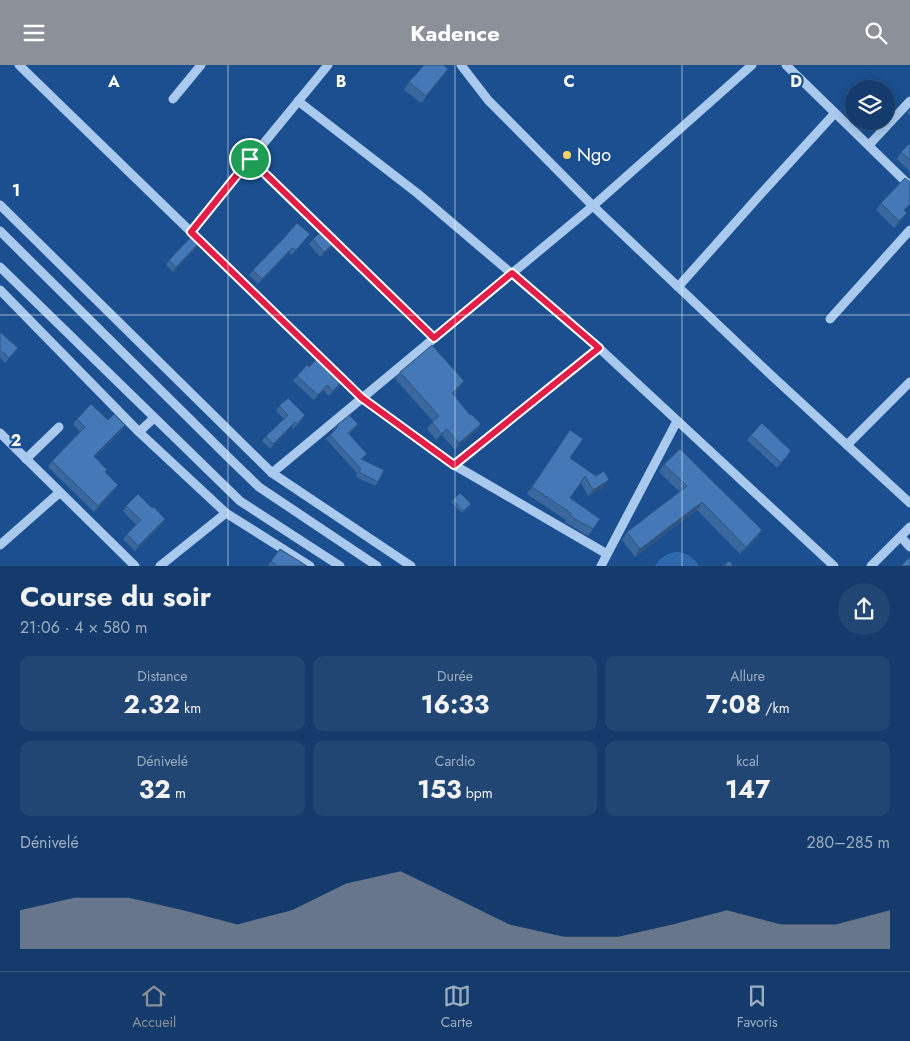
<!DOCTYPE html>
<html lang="fr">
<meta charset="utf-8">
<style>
body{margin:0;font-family:Jost,sans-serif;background:#214673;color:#f1f3f6;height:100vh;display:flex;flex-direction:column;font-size:19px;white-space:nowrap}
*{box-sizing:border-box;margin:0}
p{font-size:16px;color:#9dadc1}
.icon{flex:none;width:28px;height:28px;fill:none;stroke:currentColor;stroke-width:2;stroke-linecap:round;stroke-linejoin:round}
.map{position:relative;height:501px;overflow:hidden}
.sheet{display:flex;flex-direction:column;background:#143b6b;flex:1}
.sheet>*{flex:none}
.fabs{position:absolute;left:845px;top:15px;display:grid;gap:10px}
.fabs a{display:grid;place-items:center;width:50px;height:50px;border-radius:50%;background:#143b6b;box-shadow:0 2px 12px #0003,0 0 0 1px #33557e;font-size:25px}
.pin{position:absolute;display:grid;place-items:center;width:42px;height:42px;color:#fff;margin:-21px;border:2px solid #fff;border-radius:50%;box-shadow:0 1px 5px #0007}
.round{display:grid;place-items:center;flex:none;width:52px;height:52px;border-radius:26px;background:#214673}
.headline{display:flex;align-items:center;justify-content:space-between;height:85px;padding:0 20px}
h1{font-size:28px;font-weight:700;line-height:38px}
.metrics{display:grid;grid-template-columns:repeat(3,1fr);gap:8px;height:85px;padding:5px 20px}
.metrics div{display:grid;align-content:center;border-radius:10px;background:#214673;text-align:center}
.metrics b{font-size:25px;font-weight:700}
.metrics small{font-size:14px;font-weight:400}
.metrics p{font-size:14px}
.chart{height:140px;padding:10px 20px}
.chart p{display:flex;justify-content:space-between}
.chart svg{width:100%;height:90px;margin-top:5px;fill:#8c9099;opacity:.7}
header{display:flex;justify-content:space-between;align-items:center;height:65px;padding:0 20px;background:#8c9099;color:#fff;font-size:22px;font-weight:700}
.tab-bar{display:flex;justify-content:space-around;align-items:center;height:70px;border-top:1px solid #33557e;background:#143b6b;font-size:14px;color:#9dadc1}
.tab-bar a{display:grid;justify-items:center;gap:2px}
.tab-bar .active{color:#8c9099}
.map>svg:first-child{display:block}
</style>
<header><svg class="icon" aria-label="menu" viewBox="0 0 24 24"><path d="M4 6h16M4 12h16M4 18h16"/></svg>Kadence<svg class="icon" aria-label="search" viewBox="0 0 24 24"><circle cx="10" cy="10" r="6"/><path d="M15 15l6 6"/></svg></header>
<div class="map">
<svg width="910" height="501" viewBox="0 0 910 501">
<rect width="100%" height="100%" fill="#1b4f8f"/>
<!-- pitch -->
<path fill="#2e69ad" d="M677,487C687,488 693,492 699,501H655C660,492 667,488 677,487Z"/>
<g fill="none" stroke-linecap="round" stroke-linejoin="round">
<!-- minor -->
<g stroke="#a9c9ee" stroke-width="9">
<polyline points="19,0 362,333 454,400 607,489"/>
<polyline points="461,0 488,35 593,141 771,310 910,438"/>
<polyline points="786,0 910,121"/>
<polyline points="173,34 201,0"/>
<polyline points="298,36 417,128 599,283 834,501"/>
<polyline points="869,80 910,36"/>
<polyline points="250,95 434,273"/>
<polyline points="0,140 272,408 411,501"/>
<polyline points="0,166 229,393 259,422 377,501"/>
<polyline points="191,167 328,0"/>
<polyline points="0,202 240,436 340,501"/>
<polyline points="678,222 759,131 835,48"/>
<polyline points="0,225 139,367 226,448 310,501"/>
<polyline points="830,254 910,165"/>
<polyline points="139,367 154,353"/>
<polyline points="0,368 135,501"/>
<polyline points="847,380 910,317"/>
<polyline points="26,394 59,362"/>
<polyline points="454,400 599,283"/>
<polyline points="272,408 593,141 752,0"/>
<polyline points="901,472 910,482"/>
<polyline points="0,480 59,428"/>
<polyline points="160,501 226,448"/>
<polyline points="601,501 677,356"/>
<polyline points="871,501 910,462"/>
</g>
</g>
<!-- wall -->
<g fill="#3a679d">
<polygon points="443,11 421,38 404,25 409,17"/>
<polygon points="910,44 910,51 907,48"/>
<polygon points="910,78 910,107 897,94 901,87"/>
<polygon points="881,138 905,146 902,155 894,163 876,145"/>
<polygon points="310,169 292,190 289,188 258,219 249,210 253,205"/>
<polygon points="313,174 334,178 330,183 320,192 309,179"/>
<polygon points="200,177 197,182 173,207 166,200 169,195"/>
<polygon points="0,267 18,283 5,298 0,293"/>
<polygon points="309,302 340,320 329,331 323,325 314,335 293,316 297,311"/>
<polygon points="400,307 464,316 460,323 453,329 470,350 481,359 476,366 455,385 442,370 436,375 427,364 433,356 395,314"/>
<polygon points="279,341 305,350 302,355 293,364 292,362 270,384 262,376 266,371 284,354 276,346"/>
<polygon points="352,350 351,351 355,363 349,369 364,393 362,394 378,417 375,421 356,412 357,408 326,374 334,366 333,365 337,360"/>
<polygon points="77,354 108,355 121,366 95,392 105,407 114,426 94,447 48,402 52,396 80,367 73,359"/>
<polygon points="570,365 570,393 604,422 588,431 581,418 570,433 600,454 588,471 570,460 565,457 566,455 527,429"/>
<polygon points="751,370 788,391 777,403 747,375"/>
<polygon points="664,399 762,465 757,473 740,489 697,445 635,492 622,475 627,467 680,427 659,407"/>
<polygon points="453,435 469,441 462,448 451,437"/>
<polygon points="126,441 152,443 165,454 162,459 135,486 123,474 127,469 136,460 123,446"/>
<polygon points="280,484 307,501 269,501 268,500"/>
</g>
<!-- shaded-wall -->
<g fill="#305480">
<polygon points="448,4 443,11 421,38 426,31"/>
<polygon points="907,148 902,155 894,163 899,156"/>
<polygon points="200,177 197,182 173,207 176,202"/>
<polygon points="334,178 330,183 320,192 324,187"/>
<polygon points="292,183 289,188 258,219 262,214"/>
<polygon points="343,315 340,320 329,331 333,326"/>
<polygon points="464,316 460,323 447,334 452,328"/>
<polygon points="305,350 302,355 293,364 297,359"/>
<polygon points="295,357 292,362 270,384 273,379"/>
<polygon points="481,359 476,366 455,385 459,378"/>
<polygon points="125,360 121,366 90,397 94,391"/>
<polygon points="447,364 442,370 436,375 441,369"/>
<polygon points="609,415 604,422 588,431 593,425"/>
<polygon points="118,420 114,426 94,447 98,441"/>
<polygon points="702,437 697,445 635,492 640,484"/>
<polygon points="165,454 162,459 135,486 138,481"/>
<polygon points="762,465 757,473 740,489 746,482"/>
</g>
<!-- building -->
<g fill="#4478b7" stroke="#305480">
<polygon points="424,0 444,0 448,4 426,31 409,17"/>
<polygon points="910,78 910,95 901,87"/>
<polygon points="905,113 910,117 910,139 904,145 907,148 899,156 881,138"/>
<polygon points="297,158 310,169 296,185 292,183 262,214 253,205 283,174"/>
<polygon points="323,165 334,178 324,187 313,174"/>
<polygon points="193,170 200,177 176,202 169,195"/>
<polygon points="0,267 18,283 9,293 0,285"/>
<polygon points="432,280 464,316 452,328 470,350 471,349 481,359 459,378 447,364 441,369 432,357 439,351 400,307"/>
<polygon points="319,291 343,315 333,326 327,320 318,330 297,311 307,300 309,302"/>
<polygon points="288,333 305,350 297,359 295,357 273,379 266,371 288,350 279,341"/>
<polygon points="91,339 108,355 114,349 125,360 94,391 107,405 105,407 118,420 98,441 52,396 85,362 77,354"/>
<polygon points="351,349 352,350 350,351 358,359 348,368 367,389 361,394 384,405 378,417 359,407 361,404 330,370 338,362 337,360"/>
<polygon points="762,358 791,386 781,398 751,370"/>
<polygon points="570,365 583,374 570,393 596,411 604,406 609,415 593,425 585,411 570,433 600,454 593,464 575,454 570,450 571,448 532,422"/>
<polygon points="680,384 762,465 746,482 702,437 640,484 627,467 687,421 664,399"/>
<polygon points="460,428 471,439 463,446 453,435"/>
<polygon points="138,429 152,443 154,442 165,454 138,481 127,469 141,455 126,441"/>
<polygon points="280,484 307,501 277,501 271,496"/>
<polygon points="910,492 910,501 901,501"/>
<polygon points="729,496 734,501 723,501"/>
</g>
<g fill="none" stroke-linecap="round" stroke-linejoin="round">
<!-- route casing -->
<g stroke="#fff" stroke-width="10">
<polygon id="route" points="250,94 434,273 512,208 599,283 454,400 362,333 191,167"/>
</g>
<!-- route -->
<use href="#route" stroke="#e11d48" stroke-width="6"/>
</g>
<!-- grid -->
<path fill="none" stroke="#fff" stroke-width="1" stroke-opacity="0.55" d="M228,0V501M455,0V501M682,0V501M0,250H910"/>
<!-- markers -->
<circle fill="#ffd166" stroke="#1b4f8f" stroke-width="2" cx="567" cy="90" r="5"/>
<g text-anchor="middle" stroke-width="4.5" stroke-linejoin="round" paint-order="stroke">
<!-- poi labels -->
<g font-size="18" fill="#fff" stroke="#1b4f8f" text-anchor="start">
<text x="577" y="96">Ngo</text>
</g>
</g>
<g font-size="16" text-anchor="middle" font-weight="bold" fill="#fff" stroke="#1b4f8f" stroke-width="4.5" stroke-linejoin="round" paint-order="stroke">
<text x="114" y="22">A</text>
<text x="341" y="22">B</text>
<text x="569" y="22">C</text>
<text x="796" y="22">D</text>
<text x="16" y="131">1</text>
<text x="16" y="381">2</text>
</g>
</svg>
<div class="fabs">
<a><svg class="icon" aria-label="layers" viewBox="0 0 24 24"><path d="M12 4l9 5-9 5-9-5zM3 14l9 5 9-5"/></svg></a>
</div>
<div class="pin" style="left:250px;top:94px;background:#1e9e55"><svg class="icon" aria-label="arrive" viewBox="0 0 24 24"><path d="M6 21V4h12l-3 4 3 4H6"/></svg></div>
</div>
<section class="sheet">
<div class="headline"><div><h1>Course du soir</h1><p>21:06 · 4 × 580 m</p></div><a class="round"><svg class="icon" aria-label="share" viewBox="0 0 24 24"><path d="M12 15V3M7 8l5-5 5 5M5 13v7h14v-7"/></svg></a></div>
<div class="metrics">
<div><p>Distance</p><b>2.32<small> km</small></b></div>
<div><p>Durée</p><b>16:33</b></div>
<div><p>Allure</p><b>7:08<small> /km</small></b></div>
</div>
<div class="metrics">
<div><p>Dénivelé</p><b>32<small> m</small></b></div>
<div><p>Cardio</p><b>153<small> bpm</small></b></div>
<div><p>kcal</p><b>147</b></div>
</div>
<div class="chart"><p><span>Dénivelé</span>280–285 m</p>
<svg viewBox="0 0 160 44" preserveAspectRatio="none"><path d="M0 44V25L10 19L20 19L30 25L40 32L50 25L60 12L70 6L80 19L90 32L100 38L110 38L120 32L130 25L140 32L150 32L160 25V44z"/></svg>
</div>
</section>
<nav class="tab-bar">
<a class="active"><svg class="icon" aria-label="home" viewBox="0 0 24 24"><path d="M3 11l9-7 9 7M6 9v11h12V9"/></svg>Accueil</a>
<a><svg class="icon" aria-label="map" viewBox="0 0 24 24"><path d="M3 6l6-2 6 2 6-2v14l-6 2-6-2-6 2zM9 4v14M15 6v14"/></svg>Carte</a>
<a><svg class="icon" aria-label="saved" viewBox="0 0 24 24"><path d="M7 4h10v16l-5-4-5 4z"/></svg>Favoris</a>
</nav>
